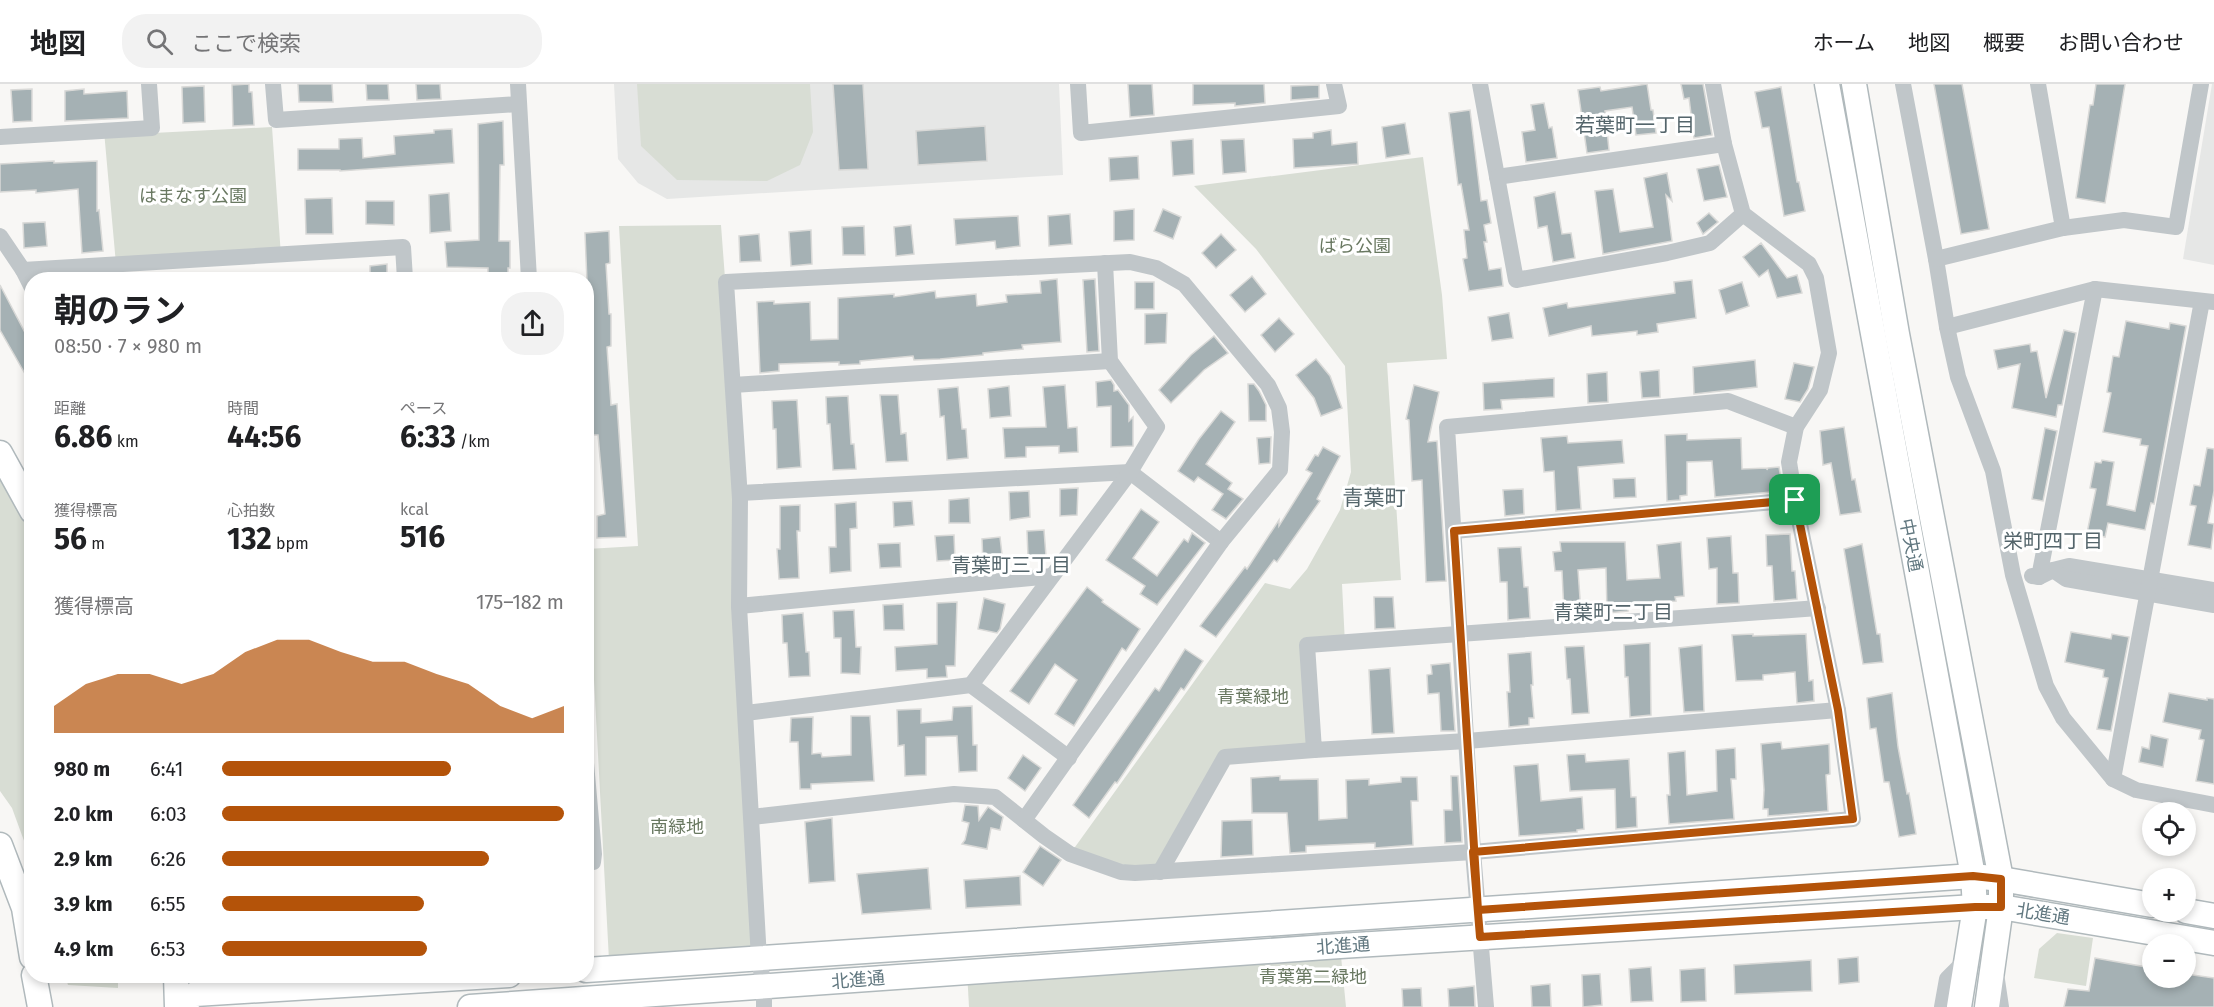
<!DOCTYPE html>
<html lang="ja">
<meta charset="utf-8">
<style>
body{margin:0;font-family:"Fira Sans","Noto Sans JP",sans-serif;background:#f2f2f2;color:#202124;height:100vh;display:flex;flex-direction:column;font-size:22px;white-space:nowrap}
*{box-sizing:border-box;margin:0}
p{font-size:20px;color:#757577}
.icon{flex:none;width:33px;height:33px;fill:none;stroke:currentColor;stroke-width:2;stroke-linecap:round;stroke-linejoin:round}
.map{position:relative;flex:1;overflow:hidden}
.drawer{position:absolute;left:24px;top:188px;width:570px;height:711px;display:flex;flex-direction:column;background:#fff;border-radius:24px;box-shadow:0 3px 9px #0003}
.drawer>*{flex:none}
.fabs{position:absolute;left:2142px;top:718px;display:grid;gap:12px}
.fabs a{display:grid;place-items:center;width:54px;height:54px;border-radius:50%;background:#fff;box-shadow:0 3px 9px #0003;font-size:30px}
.pin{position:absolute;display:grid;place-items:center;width:51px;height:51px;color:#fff;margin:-26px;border-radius:12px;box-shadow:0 3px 9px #0006}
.round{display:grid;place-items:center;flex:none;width:63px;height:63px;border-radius:24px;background:#f2f2f2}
.summary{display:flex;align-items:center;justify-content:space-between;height:102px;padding:0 30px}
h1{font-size:33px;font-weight:700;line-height:45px}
.metrics{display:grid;grid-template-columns:repeat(3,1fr);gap:9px;height:102px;padding:6px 30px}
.metrics div{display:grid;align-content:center}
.metrics b{font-size:30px;font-weight:700}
.metrics small{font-size:16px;font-weight:400}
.metrics p{font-size:16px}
.chart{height:168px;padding:12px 30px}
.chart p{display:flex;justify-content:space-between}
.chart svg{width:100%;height:108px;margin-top:6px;fill:#b45309;opacity:.7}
ul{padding:0 30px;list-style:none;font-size:20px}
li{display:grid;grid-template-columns:96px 72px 1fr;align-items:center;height:45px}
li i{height:15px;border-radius:8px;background:#b45309}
header{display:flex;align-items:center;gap:36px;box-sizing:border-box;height:84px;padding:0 30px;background:#fff;border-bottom:2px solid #e0e0e0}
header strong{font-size:28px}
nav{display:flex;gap:33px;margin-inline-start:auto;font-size:21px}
.search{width:420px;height:54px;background:#f2f2f2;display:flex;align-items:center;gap:15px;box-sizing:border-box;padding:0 21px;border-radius:24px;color:#757577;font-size:22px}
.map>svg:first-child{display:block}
</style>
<header>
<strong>地図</strong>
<div class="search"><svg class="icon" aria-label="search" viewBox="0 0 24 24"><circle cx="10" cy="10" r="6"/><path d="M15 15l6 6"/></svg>ここで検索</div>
<nav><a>ホーム</a><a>地図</a><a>概要</a><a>お問い合わせ</a></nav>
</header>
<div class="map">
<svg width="2214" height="923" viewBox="0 0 2214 923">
<rect width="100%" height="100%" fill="#f8f7f5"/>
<!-- built -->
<g fill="#e6e7e6">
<polygon points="614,0 1059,0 1063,91 667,115 638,99 618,75"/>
<polygon points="2212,0 2214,0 2214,181 2183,175"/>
</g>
<!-- green -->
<g fill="#d8ddd4">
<polygon points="637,0 810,0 813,48 800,81 767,97 677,96 641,62"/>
<polygon points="272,43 281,172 116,180 104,47 153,49"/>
<polygon points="1423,73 1442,211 1447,275 1387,279 1401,496 1342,500 1345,560 1308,561 1314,666 1225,673 1160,788 1070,770 1265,499 1290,505 1307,485 1340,426 1351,388 1345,282 1256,165 1194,102"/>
<polygon points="721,141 733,301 759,875 609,876 587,465 638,462 619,142"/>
<polygon points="0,382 31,438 31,776 12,724 0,707"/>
<polygon points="2057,849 2093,854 2086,902 2034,894 2039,865"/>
<polygon points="1340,862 1346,923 969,923 967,887"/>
<polygon points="65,891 118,891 118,904 68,901"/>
</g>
<!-- building -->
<g fill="#a5b1b4" stroke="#d9d9d7" stroke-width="1.5">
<polygon points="249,0 249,8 252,8 254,41 233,42 232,1"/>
<polygon points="298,0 332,0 333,18 299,18"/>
<polygon points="366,0 388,0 389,16 367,16"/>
<polygon points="416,0 440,0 441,15 417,16"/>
<polygon points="833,0 863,0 868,85 839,86"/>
<polygon points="1128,0 1152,0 1154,31 1130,33"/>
<polygon points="1193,0 1264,0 1265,19 1235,22 1235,19 1193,21"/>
<polygon points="1647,0 1651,26 1653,26 1656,49 1636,51 1632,23 1605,27 1609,66 1587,69 1578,6 1600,3 1601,7"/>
<polygon points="1681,0 1703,0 1712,51 1694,54 1689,14 1684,15"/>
<polygon points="1934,0 1962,0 1989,145 1961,150"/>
<polygon points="2096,0 2125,0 2105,119 2076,114 2090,21 2093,21"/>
<polygon points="1319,1 1319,14 1291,16 1291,2"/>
<polygon points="204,2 205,38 183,39 182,3"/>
<polygon points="1781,3 1797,98 1799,98 1805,127 1784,132 1769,43 1762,44 1755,8"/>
<polygon points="32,5 32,37 13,38 11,6"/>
<polygon points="84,5 84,10 127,7 128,34 65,37 65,7"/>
<polygon points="1544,19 1549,44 1552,43 1557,74 1526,78 1522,48 1535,46 1531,21"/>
<polygon points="1470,26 1481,117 1487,116 1491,139 1484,141 1487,158 1484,158 1489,186 1501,184 1503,202 1469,207 1463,175 1467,174 1464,146 1469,146 1461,100 1458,101 1449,29"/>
<polygon points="503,37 504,81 500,81 499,157 510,157 510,184 508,184 508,195 488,195 488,184 447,183 445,158 479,156 478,40"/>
<polygon points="1405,39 1410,70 1386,74 1382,43"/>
<polygon points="985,42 987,77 918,81 916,47"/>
<polygon points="452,45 454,79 340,87 340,86 298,86 298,65 339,65 339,55 362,54 363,74 395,70 394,52 434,49 434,46"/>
<polygon points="1331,46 1332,61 1357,58 1358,80 1294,84 1293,55 1313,54 1313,49"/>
<polygon points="1193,55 1194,90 1173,92 1171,57"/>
<polygon points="1244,55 1246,88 1223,90 1221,56"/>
<polygon points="1138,72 1139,95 1110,97 1109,74"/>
<polygon points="54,77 54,79 97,77 97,127 99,126 103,167 82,169 78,105 36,109 36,106 0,108 0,80"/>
<polygon points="1719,81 1727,113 1704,117 1697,85"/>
<polygon points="1667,89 1672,117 1666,111 1672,157 1603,170 1595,107 1613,105 1620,148 1653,143 1644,94"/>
<polygon points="1555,108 1562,150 1571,149 1575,174 1553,178 1547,142 1538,144 1534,113"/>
<polygon points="449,109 451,147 430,149 429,111"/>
<polygon points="332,114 333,150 306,150 305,115"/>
<polygon points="366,117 394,117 394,141 366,140"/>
<polygon points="1134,125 1134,156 1114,157 1114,127"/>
<polygon points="1163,125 1181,133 1173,155 1154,147"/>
<polygon points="1709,129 1718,138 1703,150 1697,139"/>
<polygon points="1070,130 1072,160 1049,162 1048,132"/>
<polygon points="1018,132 1020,162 996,165 995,157 956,161 954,135"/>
<polygon points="45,138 47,162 24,164 23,139"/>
<polygon points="911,141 914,170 896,172 894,143"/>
<polygon points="864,142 865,171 843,171 842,143"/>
<polygon points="811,146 812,180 791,182 789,148"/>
<polygon points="609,147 610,179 606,180 609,230 611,230 611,262 607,263 611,321 617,320 626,453 597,454 597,432 605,430 598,351 586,351 586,274 590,273 585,149"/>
<polygon points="759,150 761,177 740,178 739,152"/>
<polygon points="1221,150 1236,166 1216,184 1202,169"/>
<polygon points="1761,159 1787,194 1797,191 1802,209 1777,214 1768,186 1759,193 1743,173"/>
<polygon points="387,180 387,195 370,195 370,182"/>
<polygon points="1252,192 1266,210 1245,228 1230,211"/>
<polygon points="1057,195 1061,258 1022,261 1023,265 983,269 983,271 940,275 914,276 913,272 860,277 860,280 839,281 839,278 779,280 779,287 760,289 757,218 774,217 774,220 810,218 811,256 838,255 838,214 894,210 894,213 935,207 936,214 976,210 977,222 1007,218 1006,211 1041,209 1040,197"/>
<polygon points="1095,195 1099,267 1087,268 1083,196"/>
<polygon points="1692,196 1696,234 1657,240 1658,248 1637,251 1637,247 1592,252 1591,242 1549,252 1543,224 1567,219 1568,224 1675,209 1674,198"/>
<rect x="1135" y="198" width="19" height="27"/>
<polygon points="1742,198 1749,222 1726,230 1719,206"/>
<polygon points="0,201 32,262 32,302 0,246"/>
<polygon points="1167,229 1166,259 1145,260 1145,230"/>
<polygon points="1509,229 1513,254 1492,257 1488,233"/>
<polygon points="1279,234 1294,250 1275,268 1261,251"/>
<polygon points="2126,237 2169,245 2170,239 2186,242 2154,420 2151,419 2145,446 2108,439 2105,453 2087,449 2096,405 2090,404 2095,378 2101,379 2102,376 2114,378 2107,421 2135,427 2148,362 2140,361 2141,355 2103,348 2111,309 2107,308 2113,272 2119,273"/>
<polygon points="2064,246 2076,249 2062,321 2058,321 2056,333 2012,324 2020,280 1998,285 1994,266 2030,260 2031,268 2037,267 2046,314"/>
<polygon points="1214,252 1228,269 1204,286 1171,319 1159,306 1191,271"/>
<polygon points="1316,275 1330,292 1342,324 1321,332 1314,314 1296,291"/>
<polygon points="1755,276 1757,303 1694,310 1693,283"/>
<polygon points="1794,279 1814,283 1808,305 1800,318 1785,315"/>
<polygon points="1659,286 1660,313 1642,314 1640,288"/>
<polygon points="1607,288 1608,318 1588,319 1587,290"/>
<polygon points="1554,294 1554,313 1501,316 1502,325 1484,326 1483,299"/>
<polygon points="1111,296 1114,301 1114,307 1118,306 1129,321 1129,337 1133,333 1133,362 1111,363 1111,322 1097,323 1096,298"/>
<polygon points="1248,300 1254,300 1259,307 1266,321 1266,337 1249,337"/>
<polygon points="1065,301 1068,344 1077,343 1078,368 1059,369 1059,362 1026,363 1026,373 1005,374 1003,344 1046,343 1043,303"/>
<polygon points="1414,301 1439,308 1428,358 1437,357 1446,497 1426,498 1422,396 1412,397 1409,336 1406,335"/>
<polygon points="1009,302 1011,332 990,334 988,305"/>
<polygon points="958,303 962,345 966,345 968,374 947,376 944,332 940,333 938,305"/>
<polygon points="880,311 898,311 901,350 906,349 908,377 886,378"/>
<polygon points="848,312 851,360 854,360 856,385 833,386 830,340 827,340 826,313"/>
<polygon points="797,316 801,383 777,385 776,345 773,345 772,317"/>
<polygon points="1221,327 1235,338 1206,380 1232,399 1228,405 1243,415 1226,435 1212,426 1223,410 1198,393 1194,398 1178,387 1199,355"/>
<polygon points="1844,343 1852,396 1855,395 1861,428 1840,431 1831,379 1823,381 1820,347"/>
<polygon points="2045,344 2057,347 2043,417 2032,415"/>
<polygon points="1687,350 1687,356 1741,354 1742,385 1767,384 1767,386 1768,384 1779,383 1783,407 1715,413 1712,377 1687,378 1687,411 1680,412 1680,416 1667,417 1665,351"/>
<polygon points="1567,352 1568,359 1622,356 1624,379 1578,383 1581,425 1556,427 1554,387 1544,388 1541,354"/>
<polygon points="1271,353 1270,379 1259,380 1257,354"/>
<polygon points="1323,363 1340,372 1317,415 1320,417 1277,478 1274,476 1216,553 1200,542 1245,483 1247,485 1279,436 1279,442 1312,389 1306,386 1315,371 1318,372"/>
<polygon points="2207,364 2214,365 2214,407 2208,439 2214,440 2211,465 2188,461 2196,422 2190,421 2194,401 2200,402"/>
<polygon points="1635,394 1636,413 1614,414 1613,395"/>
<polygon points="1078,404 1077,431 1060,432 1060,405"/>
<polygon points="1523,405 1524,430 1505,432 1503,406"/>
<polygon points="1029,407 1030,433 1010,436 1009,408"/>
<polygon points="969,414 970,439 949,439 949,416"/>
<polygon points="912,417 914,441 894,443 893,418"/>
<polygon points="856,418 857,444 850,445 851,487 830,489 829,463 836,463 835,420"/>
<polygon points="800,421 800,447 797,447 799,494 779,495 777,465 780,465 780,422"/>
<polygon points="1141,425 1159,438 1133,474 1157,492 1184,455 1188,458 1192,449 1205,459 1157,521 1140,510 1145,502 1106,476"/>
<polygon points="1044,446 1046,472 1028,473 1027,447"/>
<polygon points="1790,450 1792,487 1795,487 1797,515 1774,517 1772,482 1767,482 1766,451"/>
<polygon points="954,451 955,476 937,477 935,452"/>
<polygon points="1731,452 1733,489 1738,489 1739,519 1717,520 1717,484 1709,485 1707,454"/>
<polygon points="1000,453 1003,479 983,480 982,455"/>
<polygon points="1560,458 1625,458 1627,496 1660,494 1657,461 1681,458 1684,512 1675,513 1676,517 1628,520 1628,527 1607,529 1606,484 1578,486 1581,529 1564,529 1562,487 1555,487 1553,468 1561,467"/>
<polygon points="900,459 901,483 880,484 878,460"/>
<polygon points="1862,460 1877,550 1880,550 1883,578 1863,580 1844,465"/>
<polygon points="1521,463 1524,503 1528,503 1530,534 1508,536 1507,498 1500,498 1498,464"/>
<polygon points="1087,503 1103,516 1102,518 1140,545 1126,567 1122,564 1074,642 1055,630 1077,596 1055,580 1029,620 1010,607"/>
<polygon points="1374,513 1393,513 1395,544 1375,545"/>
<polygon points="984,514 1005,520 1000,545 997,549 978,545"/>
<polygon points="957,518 955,582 946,582 947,593 927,594 927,585 896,587 895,563 937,560 937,519"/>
<polygon points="903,520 904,546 884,546 883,521"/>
<polygon points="854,526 856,563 861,563 860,590 841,589 841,554 834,554 833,527"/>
<polygon points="803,529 806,568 809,568 810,592 789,593 787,559 783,559 782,531"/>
<polygon points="2071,548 2111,555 2112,550 2129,553 2111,647 2097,645 2108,594 2103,593 2104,586 2065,578"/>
<polygon points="1753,550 1753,552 1806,550 1809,597 1813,596 1814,617 1797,619 1795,588 1763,591 1763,596 1736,597 1732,551"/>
<polygon points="1650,559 1651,631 1630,633 1628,593 1625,593 1624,561"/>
<polygon points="1702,561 1704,627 1684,628 1679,564"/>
<polygon points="1584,562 1589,629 1572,630 1570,595 1567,595 1565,563"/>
<polygon points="1185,565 1203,577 1184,606 1181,604 1117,699 1115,698 1089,734 1073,721 1155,604 1159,607"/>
<polygon points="1531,568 1533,601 1531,601 1534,634 1529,634 1529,641 1509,643 1507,608 1510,608 1508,570"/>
<polygon points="1450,579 1455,647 1441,647 1439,609 1428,610 1427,591 1432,590 1431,581"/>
<polygon points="1390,584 1394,649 1372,650 1369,586"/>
<polygon points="1892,609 1898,663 1907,710 1909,709 1916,750 1899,753 1889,698 1884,698 1876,644 1870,645 1867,614"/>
<polygon points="2169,609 2207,616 2207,614 2214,615 2214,700 2196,697 2204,656 2199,655 2201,646 2163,638"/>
<polygon points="972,622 973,661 977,661 977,687 959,688 957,652 926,653 926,691 905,692 904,661 898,662 897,626 921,625 921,639 952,636 953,623"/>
<polygon points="851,632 870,632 874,697 811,700 811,705 800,705 798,658 790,658 791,634 813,633 812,670 821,669 822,673 851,671"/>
<polygon points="2151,651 2168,655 2163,683 2139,678 2142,663 2149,665"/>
<polygon points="1781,658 1782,665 1829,660 1830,690 1826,691 1828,727 1768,732 1768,725 1763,725 1764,706 1761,660"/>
<polygon points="1735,664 1736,695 1731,695 1734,735 1669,740 1667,711 1670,711 1668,669 1685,667 1687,711 1717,707 1716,666"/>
<polygon points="1585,670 1586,678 1629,675 1631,713 1636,713 1637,743 1616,745 1615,705 1570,707 1567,671"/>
<polygon points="1023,671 1041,684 1025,707 1008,694"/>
<polygon points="1538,680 1541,717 1582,713 1584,745 1577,746 1577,748 1519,752 1514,682"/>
<polygon points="1280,692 1280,696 1318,695 1319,736 1347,734 1346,696 1369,695 1369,701 1401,698 1401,693 1417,693 1418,717 1411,717 1413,761 1375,764 1375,759 1306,762 1306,768 1290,769 1287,729 1252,729 1251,694"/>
<polygon points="1451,692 1458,692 1462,758 1445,759 1444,726 1452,726"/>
<polygon points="965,721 978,722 979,736 988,723 1003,733 1000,746 991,744 987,765 962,760 965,756 969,739 962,737"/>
<polygon points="832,734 835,797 809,799 805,738"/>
<polygon points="1252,736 1253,771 1221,773 1222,737"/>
<polygon points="1040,762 1061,776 1043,802 1023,788"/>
<polygon points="928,784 931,825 862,830 857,790"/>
<polygon points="1020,792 1021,821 966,824 964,796"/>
<polygon points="1858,873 1859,898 1839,900 1838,875"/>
<polygon points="2095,874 2152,884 2152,894 2186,894 2186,890 2214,894 2214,923 2064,923 2068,905 2089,907"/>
<polygon points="1811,876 1812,907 1735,910 1734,881"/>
<polygon points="1651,883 1653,917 1631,918 1629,885"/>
<polygon points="1705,884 1706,917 1681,918 1680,886"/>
<polygon points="1600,890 1602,921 1583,923 1582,891"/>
<polygon points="1550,900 1551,923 1532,923 1531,902"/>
<polygon points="1474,902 1475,923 1449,923 1448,905"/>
<polygon points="1421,904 1422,923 1403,923 1402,905"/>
</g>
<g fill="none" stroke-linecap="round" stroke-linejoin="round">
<!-- secondary casing -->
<g stroke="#b0b9bc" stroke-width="27">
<g id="secondary">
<polyline points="1827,0 1973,792 1975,823 1959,923"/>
<polyline points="1854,0 1897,250 2001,795 2001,823 1987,923"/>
<polyline points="0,369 32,427"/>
<polyline points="0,761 24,824 32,873"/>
<polyline points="2186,827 2214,832"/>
<polyline points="586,886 1973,792 2001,795 2152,821"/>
<polyline points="34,891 40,923"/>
<polyline points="176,891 177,923"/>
<polyline points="180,923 195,910 509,891"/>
<polyline points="470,923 1340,862 1975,823 2001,823 2214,859"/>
</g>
</g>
<!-- street -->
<g stroke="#c0c6c9" stroke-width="16">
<polyline points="273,0 276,36 519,20"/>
<polyline points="518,0 529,195"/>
<polyline points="1078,0 1081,49 1339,22 1334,0"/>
<polyline points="1480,0 1516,196 1667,169 1710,159 1743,130"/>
<polyline points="1903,0 1936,175 1947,243 1958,293 1993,387 2013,491 2046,602 2063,634 2113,695 2136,706 2214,721"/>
<polyline points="2038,0 2063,144"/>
<polyline points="0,53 152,44 149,0"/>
<polyline points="1497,93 1724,60"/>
<polyline points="0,152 23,186 32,204"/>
<polyline points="1936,175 2063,144 2124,136 2176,143 2201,0"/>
<polyline points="23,186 403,163 405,195"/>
<polyline points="1947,243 2095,205 2214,218"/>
<polyline points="733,301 1110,277"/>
<polyline points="740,409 1130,388 1221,458"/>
<polyline points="1454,447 1795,416"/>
<polyline points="2053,486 2069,482 2214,506"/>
<polyline points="2032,492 2039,493 2053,486 2066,495 2214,521"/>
<polyline points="2039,493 2095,205"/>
<polyline points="739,522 1052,492"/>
<polyline points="1818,524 1307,561 1314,666 1467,657 1838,626"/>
<polyline points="971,601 1130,388 1157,343 1110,277 1105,179"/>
<polyline points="746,629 971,601 1069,674"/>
<polyline points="586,679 594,770 593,778 586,779"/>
<polyline points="2113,695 2202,217"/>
<polyline points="752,733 954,710 995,713 1044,752 1070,770 1121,788 1135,789 1473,768 1853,735 1838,626 1795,416 1789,378 1796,343 1820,306 1829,269 1816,194 1809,180 1743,130 1724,60 1713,0"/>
<polyline points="1160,788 1225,673 1314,666"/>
<polyline points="1997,896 2001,923"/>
<polyline points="764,923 764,903 759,875 739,522 740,415 726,198 1130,178 1156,184 1184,200 1268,301 1279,324 1282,348 1280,386 1221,458 1024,736"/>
<polyline points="1486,923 1473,768 1447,343 1728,317 1796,343"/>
<polyline points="1942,923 1947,895 1966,876"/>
</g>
<!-- secondary -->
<use href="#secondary" stroke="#fff" stroke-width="24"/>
</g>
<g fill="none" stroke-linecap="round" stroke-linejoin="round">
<!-- route casing -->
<g stroke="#fff" stroke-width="12">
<polyline id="route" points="1795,416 1454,447 1478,826 1973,792 2001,795 2001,823 1975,823 1480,853 1473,768 1853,735 1838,626 1795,416"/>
</g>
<!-- route -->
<use href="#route" stroke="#b45309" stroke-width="8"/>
</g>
<g text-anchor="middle" stroke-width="6" stroke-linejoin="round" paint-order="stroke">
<!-- park labels -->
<g font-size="18" fill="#697861" stroke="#fff">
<text x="193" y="118">はまなす公園</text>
<text x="1355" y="168">ばら公園</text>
<text x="1253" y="619">青葉緑地</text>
<text x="677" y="749">南緑地</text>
<text x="1313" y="899">青葉第二緑地</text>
</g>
<!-- street labels -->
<g font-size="18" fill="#627880" stroke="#fff">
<text transform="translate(1911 461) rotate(79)" y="6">中央通</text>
<text transform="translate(2043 830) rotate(9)" y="6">北進通</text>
<text transform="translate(1343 862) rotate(-4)" y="6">北進通</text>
<text transform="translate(858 896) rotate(-5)" y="6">北進通</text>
</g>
<!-- neighbourhood labels -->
<g font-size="20" fill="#54656b" stroke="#fff">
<text x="1635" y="48">若葉町一丁目</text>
<text x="2053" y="464">栄町四丁目</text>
<text x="1011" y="488">青葉町三丁目</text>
<text x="1613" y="535">青葉町二丁目</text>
</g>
<!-- quarter labels -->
<g font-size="21" fill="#54656b" stroke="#fff">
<text x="1374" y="421">青葉町</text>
</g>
</g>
</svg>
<div class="fabs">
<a><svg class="icon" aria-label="locate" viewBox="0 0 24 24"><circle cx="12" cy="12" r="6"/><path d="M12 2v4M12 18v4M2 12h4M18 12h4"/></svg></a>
<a>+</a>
<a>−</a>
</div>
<div class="pin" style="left:1795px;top:416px;background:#1e9e55"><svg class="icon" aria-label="arrive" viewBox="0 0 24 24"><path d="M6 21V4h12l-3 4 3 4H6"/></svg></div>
<section class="drawer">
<div class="summary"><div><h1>朝のラン</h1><p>08:50 · 7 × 980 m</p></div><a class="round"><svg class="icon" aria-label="share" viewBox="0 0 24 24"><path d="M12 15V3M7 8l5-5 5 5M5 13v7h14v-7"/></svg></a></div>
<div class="metrics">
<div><p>距離</p><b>6.86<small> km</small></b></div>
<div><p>時間</p><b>44:56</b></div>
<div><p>ペース</p><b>6:33<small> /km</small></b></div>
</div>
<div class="metrics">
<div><p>獲得標高</p><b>56<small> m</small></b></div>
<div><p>心拍数</p><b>132<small> bpm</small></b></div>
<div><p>kcal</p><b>516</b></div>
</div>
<div class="chart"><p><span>獲得標高</span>175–182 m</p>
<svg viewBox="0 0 160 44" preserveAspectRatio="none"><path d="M0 44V33L10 24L20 20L30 20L40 24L50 20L60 11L70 6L80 6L90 11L100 15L110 15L120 20L130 24L140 33L150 38L160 33V44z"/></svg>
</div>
<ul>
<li><b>980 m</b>6:41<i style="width:67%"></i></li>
<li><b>2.0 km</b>6:03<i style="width:100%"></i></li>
<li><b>2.9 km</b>6:26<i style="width:78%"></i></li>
<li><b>3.9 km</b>6:55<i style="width:59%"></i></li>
<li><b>4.9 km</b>6:53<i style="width:60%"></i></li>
</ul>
</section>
</div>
